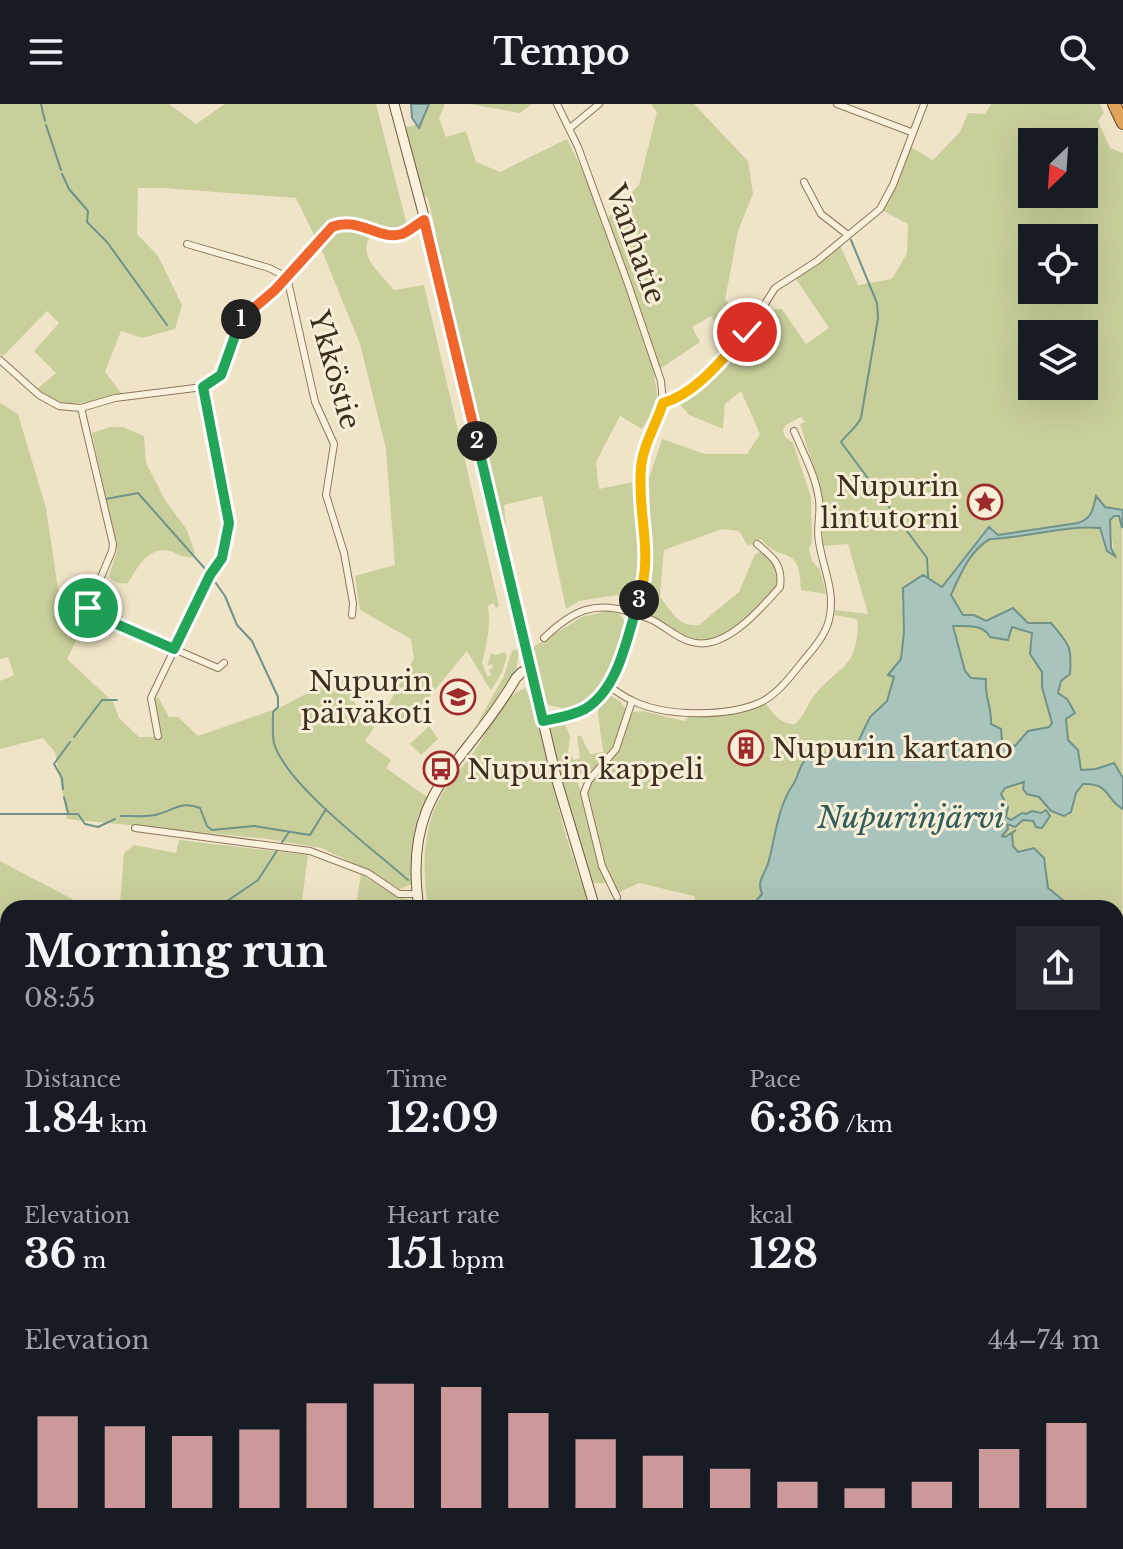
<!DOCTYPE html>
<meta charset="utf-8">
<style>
body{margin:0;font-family:"Libre Baskerville",serif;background:#242831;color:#f1f3f6;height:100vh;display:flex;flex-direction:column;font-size:30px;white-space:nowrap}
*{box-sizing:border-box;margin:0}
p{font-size:26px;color:#9ea1a6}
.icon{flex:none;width:44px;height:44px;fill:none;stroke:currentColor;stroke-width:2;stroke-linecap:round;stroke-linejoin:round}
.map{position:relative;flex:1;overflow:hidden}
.drawer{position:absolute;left:0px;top:796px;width:1124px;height:650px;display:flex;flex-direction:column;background:#171b24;border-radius:24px 24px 0 0;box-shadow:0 8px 32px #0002}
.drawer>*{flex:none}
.needle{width:52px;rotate:205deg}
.controls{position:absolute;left:1018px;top:24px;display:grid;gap:16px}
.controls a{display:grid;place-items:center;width:80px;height:80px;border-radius:0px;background:#171b24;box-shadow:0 8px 32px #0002;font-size:40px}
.pin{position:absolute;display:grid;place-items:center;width:68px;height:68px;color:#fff;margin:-34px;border:4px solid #fff;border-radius:50%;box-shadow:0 2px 8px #0007}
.km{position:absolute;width:40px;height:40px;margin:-20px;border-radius:50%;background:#222;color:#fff;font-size:22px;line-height:40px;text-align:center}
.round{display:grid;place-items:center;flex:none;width:84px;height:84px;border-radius:0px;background:#242831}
.overview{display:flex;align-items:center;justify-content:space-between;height:136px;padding:0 24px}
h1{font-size:44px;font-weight:800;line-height:60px}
.metrics{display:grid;grid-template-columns:repeat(3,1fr);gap:12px;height:136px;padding:8px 24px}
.metrics div{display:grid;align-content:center}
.metrics b{font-size:40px;font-weight:800}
.metrics small{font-size:22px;font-weight:400}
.metrics p{font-size:22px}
.chart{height:224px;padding:16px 24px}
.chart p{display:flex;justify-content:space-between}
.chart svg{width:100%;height:144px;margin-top:8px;stroke:#cc999b;stroke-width:6}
header{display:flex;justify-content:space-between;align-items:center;height:104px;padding:0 24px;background:#171b24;font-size:36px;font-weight:800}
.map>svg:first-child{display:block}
</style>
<header><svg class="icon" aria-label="menu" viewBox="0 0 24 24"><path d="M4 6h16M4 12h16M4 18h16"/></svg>Tempo<svg class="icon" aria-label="search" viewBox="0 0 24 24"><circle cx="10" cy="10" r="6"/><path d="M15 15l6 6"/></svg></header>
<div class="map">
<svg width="1123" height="1445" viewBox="0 0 1123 1445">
<rect width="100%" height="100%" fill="#f0e4c8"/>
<!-- green -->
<g fill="#c9cf9b" fill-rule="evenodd">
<path d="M0,0H169L196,20L225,0H376L407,121L396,127C360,121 345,103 316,135L296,94L164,84H138L137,130L158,152L182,201L175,225L142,234L121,227L105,268L122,290C89,298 66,309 37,285L56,269L34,247L59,219L47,207L3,252L0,250Z"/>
<path d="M429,0H445L439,14L446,33L466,27L476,58L500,68L567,35L587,76L603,119L639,81L657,8L651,0H694L748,57L753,90L738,127L725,196L740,208L782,205L806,240L829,224L794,172L839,139L858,181L892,175L907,149L908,120L880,105L886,95L907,41L933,56L960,28L968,9L985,10L991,0H1100L1104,9L1098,17L1110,44L1123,49V406L1105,403L1096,392C1093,404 1093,414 1078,419L998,431L992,424L987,425L943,483L954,484C958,467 976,443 990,435C1027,434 1063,421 1100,424C1099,431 1107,450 1114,452L1110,416L1114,412H1119L1122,418L1123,1208L1116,1216V804H1026L902,586L768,760L780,804H698L694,792L639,779L620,788L615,787L605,764L587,691L593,675L617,650L632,608L643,607L684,617L689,612L765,598C772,609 781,621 795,620C803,613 807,602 813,593C838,561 857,567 858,518L856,515L834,511L835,506L868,510L848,440L823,442L822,390L800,320L805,318L801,313L786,321L783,326L785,333L793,339L811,393L812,438L809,445L812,457L820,466L826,490L801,486C800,437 781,461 761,435L748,442L739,427L722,425L664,446L660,492C670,506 679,524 699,521L739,488L755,450L760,448C776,454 784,472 773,487C752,506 722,546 689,535C674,529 659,518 644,510L643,500L650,476L651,449L649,374L662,335L705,350H747L760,330L741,287L725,300L723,325L689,311L676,295L734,243L711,212L692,223L700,238L654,269L658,299L642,325L620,312L596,358L599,385L638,377L639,467L633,497L625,501L624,490L579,497L566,505L542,392L504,401L506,422H503L490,383L434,132L436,130L428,94L424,92L405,23L416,21L419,24ZM1032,38H1084V90H1032ZM1032,134H1084V186H1032ZM1032,230H1084V282H1032Z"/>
<polygon points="470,0 532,0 520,9"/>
<path d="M349,122L372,129C356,152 378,166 394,186L424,181L499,502L496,504L493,499L488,502C491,520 487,541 482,558L487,572H491L489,566L493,564L492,560L487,562L491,549L495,551L505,548L507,552L502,568L491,587L467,547L425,598L402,616H379L365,637L391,656L386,664L427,693L414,733L412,780L400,785L368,766L321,744L268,735L67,715L55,648L43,634L0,645V577L14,571L8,553L0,555V299L18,310L46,404L58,485L82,498L78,510L87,515L67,555L113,598L119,614L139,633H160L153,595L158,593L169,613H178L198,632L281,603L342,571L356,601L380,616L414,554L411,535L360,506L355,472L395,461L386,345L360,240L320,142L334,128Z"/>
<path d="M110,323H123L144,332L146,359L165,396L187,426L195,449L192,453C183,454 180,451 173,448C149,440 138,463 128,479C120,481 113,478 109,472L117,447L92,329Z"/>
<path d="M608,507L620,510L627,522C615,557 603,594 566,608L561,604L545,600L533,543L582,513Z"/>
<polygon points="519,545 516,569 480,619 478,618 504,572 512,546"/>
<path d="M525,584L532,596L565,729L590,804H428C422,766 422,723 442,690C453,672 469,657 479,640C492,618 500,595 525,584Z"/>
<polygon points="610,591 621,598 626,606 614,644 587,674 578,668 574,671 582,689 605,777 604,780 591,778 578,744 549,626 552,620 561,619 566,622 570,632 568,648 574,656 580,654 577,632 581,632 590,650 603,648 597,602"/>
<polygon points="429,622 438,635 421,651 410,640"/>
<polygon points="179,736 308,751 301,804 115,804 120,799 124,749 134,741 176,749"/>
<polygon points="0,757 89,804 8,804 8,1438 133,1438 132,1445 0,1445"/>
<polygon points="361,770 397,793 412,796 413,804 348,804 357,795"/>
<polygon points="1123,1218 1123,1298 1116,1307 1116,1229"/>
<polygon points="190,1438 251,1438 254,1445 187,1445"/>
<polygon points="447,1438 963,1438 967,1442 966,1445 450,1445"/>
</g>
<!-- water -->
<g fill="#a9c4bc" stroke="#6f938a" stroke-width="2" fill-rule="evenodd">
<polygon points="411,0 429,0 419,24 412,14"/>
<path d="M1096,392L1105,403L1123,406L1122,424L1119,412H1114L1110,416L1111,444L1115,452L1107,447L1100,424C1063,421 1027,434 990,435C970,446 960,471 951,491L963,511H974L986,517L1013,504L1028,519H1051C1069,541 1072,541 1070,570L1061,577L1058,589L1067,595L1075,609L1066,615L1068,636L1078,646L1081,666L1096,665L1114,659L1123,674V705C1105,696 1111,679 1083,680L1076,689L1071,708L1064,712L1051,707L1039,693L1027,690L1023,685L1024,678L1005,684L1001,690L1008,703L1006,713L1011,716L1022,709L1026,710L1032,707L1041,709L1046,706L1050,712L1042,724L1036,723L1033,717L1023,716L1015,723L1007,720L1008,725L1002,732L1005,733L1016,726L1012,729L1013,742L1018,748L1034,744L1044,754L1048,784L1069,801L1068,804H750L762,790C756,775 766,770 769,756C776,729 778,702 794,679C800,670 797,663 808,653L833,648L846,649L856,642L870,613L887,597L894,573L888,571L901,555L904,528L903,484L923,471L942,483L989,423L998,431L1078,419C1093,414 1093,404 1096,392ZM953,522C967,522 983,520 990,533L1008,536L1012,523L1032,529L1030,550L1042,568V583L1052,619L1049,623L1028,627L1015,642L1002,637L1001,625L991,620C992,604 984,591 986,575L971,574L965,567Z"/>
</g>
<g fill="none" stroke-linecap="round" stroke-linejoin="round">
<!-- stream -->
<g stroke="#6f938a" stroke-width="2">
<polyline points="41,0 45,17"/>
<polyline points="46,21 61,66"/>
<polyline points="62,70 69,85 88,107 87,118 107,138 167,221"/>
<path d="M851,136L877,199L878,214L861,314C856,324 848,329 841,338L927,454L928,473"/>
<polyline points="106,395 138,389 207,467"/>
<path d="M213,475L225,492L237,521L252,537L278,593V603L273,608C273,618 272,629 274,639C286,681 373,745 408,776"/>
<polyline points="74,633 102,596 117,596"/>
<polyline points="63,685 62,674 54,660 70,638"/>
<polyline points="64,693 68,708"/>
<polyline points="0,710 78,710 85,720 98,723 115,715"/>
<path d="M121,712C132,712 144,713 155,711C172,707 182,696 200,704L207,722L212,726L254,722L310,731L326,705"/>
<polyline points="281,740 289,728"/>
<polyline points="217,804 258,776 278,745"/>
<polyline points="1116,1000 1123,1004"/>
<polyline points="1116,1099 1123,1109"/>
</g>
<!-- street casing -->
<g stroke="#8d765c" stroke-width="8">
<g id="street">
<polyline points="557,0 578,43 628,180 661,277 663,299"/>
<polyline points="837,0 911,28"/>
<polyline points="570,24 599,0"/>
<polyline points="804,78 821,110 848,131"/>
<polyline points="187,140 269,164 287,173 315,298 334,340 326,391 344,449 353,499 352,511"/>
<path d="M0,256L39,291L59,302L69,303L81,304L115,294L203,283L221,271L241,215L275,186L332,123C359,113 379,137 402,130C410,127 417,120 424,116"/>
<polyline points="81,304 113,440 112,447 88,504 91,509 218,564 224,559"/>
<path d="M544,534C573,506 595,496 633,509C641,512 649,514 656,518C673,528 686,542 707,539C735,535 762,503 780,483C783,461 773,453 757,440"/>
<path d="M607,581C616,587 624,593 633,597C666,613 726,613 759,599C777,591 791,572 803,557C813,545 825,532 829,516C836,488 823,465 819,438C816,424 821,410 819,396C816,372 803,349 794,327"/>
<polyline points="543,617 576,609 588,603 607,581 620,558 643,481 647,454 640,370 643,350 663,299 676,295 690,285 721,256 747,228 775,184 817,157 880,105 893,81 924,0"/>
<polyline points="158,632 151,594 210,471 222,454 229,419 203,283"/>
<polyline points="135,724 310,747 368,769 399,790 417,790"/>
<polyline points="617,793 602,762 584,689 589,676 616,645 632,597"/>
<polyline points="1116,1221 1123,1213"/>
<polyline points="265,1445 270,1438"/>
<polyline points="968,1445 970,1438"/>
</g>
</g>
<!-- secondary casing -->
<g stroke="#6f573f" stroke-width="11">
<g id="secondary">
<polyline points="394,0 429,131 557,677 595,804"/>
<path d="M419,804C401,685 465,663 516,574L522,568L531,567"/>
<polyline points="1064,1438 1071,1445"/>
<polyline points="394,1445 394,1438"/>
</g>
</g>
<!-- highway casing -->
<g stroke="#5b4430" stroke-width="14">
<polyline id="highway" points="1114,0 1123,19"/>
</g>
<!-- street -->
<use href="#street" stroke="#faf1dc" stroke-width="6"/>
<!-- secondary -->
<use href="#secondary" stroke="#faf1dc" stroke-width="9"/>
<!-- highway -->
<use href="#highway" stroke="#e0a458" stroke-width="12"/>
</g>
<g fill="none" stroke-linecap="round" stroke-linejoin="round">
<!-- split-1 casing -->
<g stroke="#fff" stroke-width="16">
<polyline id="split-1" points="88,504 91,509 174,545 210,471 222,454 229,419 203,283 221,271 241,215"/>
</g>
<!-- split-2 casing -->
<g stroke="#fff" stroke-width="16">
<path id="split-2" d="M241,215L275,186L332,123C359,112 379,137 402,130C410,127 417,120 424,116L477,337"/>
</g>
<!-- split-3 casing -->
<g stroke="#fff" stroke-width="16">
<path id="split-3" d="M477,337L543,617C557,614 572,612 585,605C620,584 627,531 639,496"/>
</g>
<!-- split-4 casing -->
<g stroke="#fff" stroke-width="16">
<path id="split-4" d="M639,496C654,446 637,412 641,364C643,341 656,321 663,299C697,289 723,254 747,228"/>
</g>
<!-- split-1 -->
<use href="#split-1" stroke="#22a559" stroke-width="10"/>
<!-- split-2 -->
<use href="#split-2" stroke="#f0652b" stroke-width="10"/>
<!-- split-3 -->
<use href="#split-3" stroke="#22a559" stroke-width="10"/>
<!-- split-4 -->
<use href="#split-4" stroke="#f5b400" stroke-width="10"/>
</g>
<!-- icons -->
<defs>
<g id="sight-ring" transform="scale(1.8)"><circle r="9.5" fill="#f7eed8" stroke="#9e2a2b" stroke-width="1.5"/><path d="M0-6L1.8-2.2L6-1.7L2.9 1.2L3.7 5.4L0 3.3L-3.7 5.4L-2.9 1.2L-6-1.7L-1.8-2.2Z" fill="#9e2a2b"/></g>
<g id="school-ring" transform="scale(1.8)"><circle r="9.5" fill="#f7eed8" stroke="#9e2a2b" stroke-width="1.5"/><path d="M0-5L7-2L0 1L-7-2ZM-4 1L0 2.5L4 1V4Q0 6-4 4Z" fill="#9e2a2b"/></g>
<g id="building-ring" transform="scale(1.8)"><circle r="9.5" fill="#f7eed8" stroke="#9e2a2b" stroke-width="1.5"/><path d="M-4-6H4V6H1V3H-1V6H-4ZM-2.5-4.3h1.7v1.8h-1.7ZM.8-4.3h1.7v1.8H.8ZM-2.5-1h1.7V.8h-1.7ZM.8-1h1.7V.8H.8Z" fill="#9e2a2b"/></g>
<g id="bus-ring" transform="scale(1.8)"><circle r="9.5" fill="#f7eed8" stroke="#9e2a2b" stroke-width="1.5"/><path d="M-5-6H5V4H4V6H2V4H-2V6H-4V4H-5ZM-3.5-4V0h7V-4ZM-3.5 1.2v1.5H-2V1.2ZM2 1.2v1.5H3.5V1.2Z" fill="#9e2a2b"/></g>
</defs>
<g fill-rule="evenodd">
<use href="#sight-ring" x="985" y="398"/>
<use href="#school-ring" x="458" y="593"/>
<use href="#building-ring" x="746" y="644"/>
<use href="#bus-ring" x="441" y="665"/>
</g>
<g text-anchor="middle" stroke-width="6" stroke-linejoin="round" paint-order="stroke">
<!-- street labels -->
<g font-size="28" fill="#3d2e20" stroke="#f7eed8">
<text transform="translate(636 140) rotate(70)" y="10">Vanhatie</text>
<text transform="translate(335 266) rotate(74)" y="10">Ykköstie</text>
</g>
<!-- poi labels -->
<g font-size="28" fill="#3d2e20" stroke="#f7eed8" text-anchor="end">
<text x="959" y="392">Nupurin<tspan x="959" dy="32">lintutorni</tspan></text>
<text x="432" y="587">Nupurin<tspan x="432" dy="32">päiväkoti</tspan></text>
<text x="772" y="654" text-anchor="start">Nupurin kartano</text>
<text x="467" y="675" text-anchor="start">Nupurin kappeli</text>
</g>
<!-- water labels -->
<g font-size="30" font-style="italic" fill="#2f5d5a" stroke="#f7eed8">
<text x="911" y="724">Nupurinjärvi</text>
</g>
</g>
</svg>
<div class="controls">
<a><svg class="needle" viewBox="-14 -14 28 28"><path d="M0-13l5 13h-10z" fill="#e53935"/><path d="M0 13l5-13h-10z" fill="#9ea1a6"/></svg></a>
<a><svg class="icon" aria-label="locate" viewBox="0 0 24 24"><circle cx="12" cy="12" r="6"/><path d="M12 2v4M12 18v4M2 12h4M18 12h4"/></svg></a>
<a><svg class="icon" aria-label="layers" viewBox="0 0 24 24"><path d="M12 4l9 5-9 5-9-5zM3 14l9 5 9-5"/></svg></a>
</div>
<div class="pin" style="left:88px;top:504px;background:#1e9e55"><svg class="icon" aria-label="arrive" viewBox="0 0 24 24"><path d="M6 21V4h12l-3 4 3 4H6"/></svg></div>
<div class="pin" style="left:747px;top:228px;background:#d93025"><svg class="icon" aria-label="check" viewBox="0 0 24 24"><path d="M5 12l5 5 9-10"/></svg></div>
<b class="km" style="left:241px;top:215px">1</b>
<b class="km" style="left:477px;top:337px">2</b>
<b class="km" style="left:639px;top:496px">3</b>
<section class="drawer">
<div class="overview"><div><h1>Morning run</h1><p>08:55</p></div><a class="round"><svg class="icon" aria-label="share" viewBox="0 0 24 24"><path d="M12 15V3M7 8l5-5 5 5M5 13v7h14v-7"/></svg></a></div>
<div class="metrics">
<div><p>Distance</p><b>1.84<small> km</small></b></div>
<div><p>Time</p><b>12:09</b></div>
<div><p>Pace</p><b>6:36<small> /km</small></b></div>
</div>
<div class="metrics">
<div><p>Elevation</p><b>36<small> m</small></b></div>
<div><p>Heart rate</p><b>151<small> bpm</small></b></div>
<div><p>kcal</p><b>128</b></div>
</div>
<div class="chart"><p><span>Elevation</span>44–74 m</p>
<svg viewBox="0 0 160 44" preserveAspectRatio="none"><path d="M5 44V16M15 44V19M25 44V22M35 44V20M45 44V12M55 44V6M65 44V7M75 44V15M85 44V23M95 44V28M105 44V32M115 44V36M125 44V38M135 44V36M145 44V26M155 44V18"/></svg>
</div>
</section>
</div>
